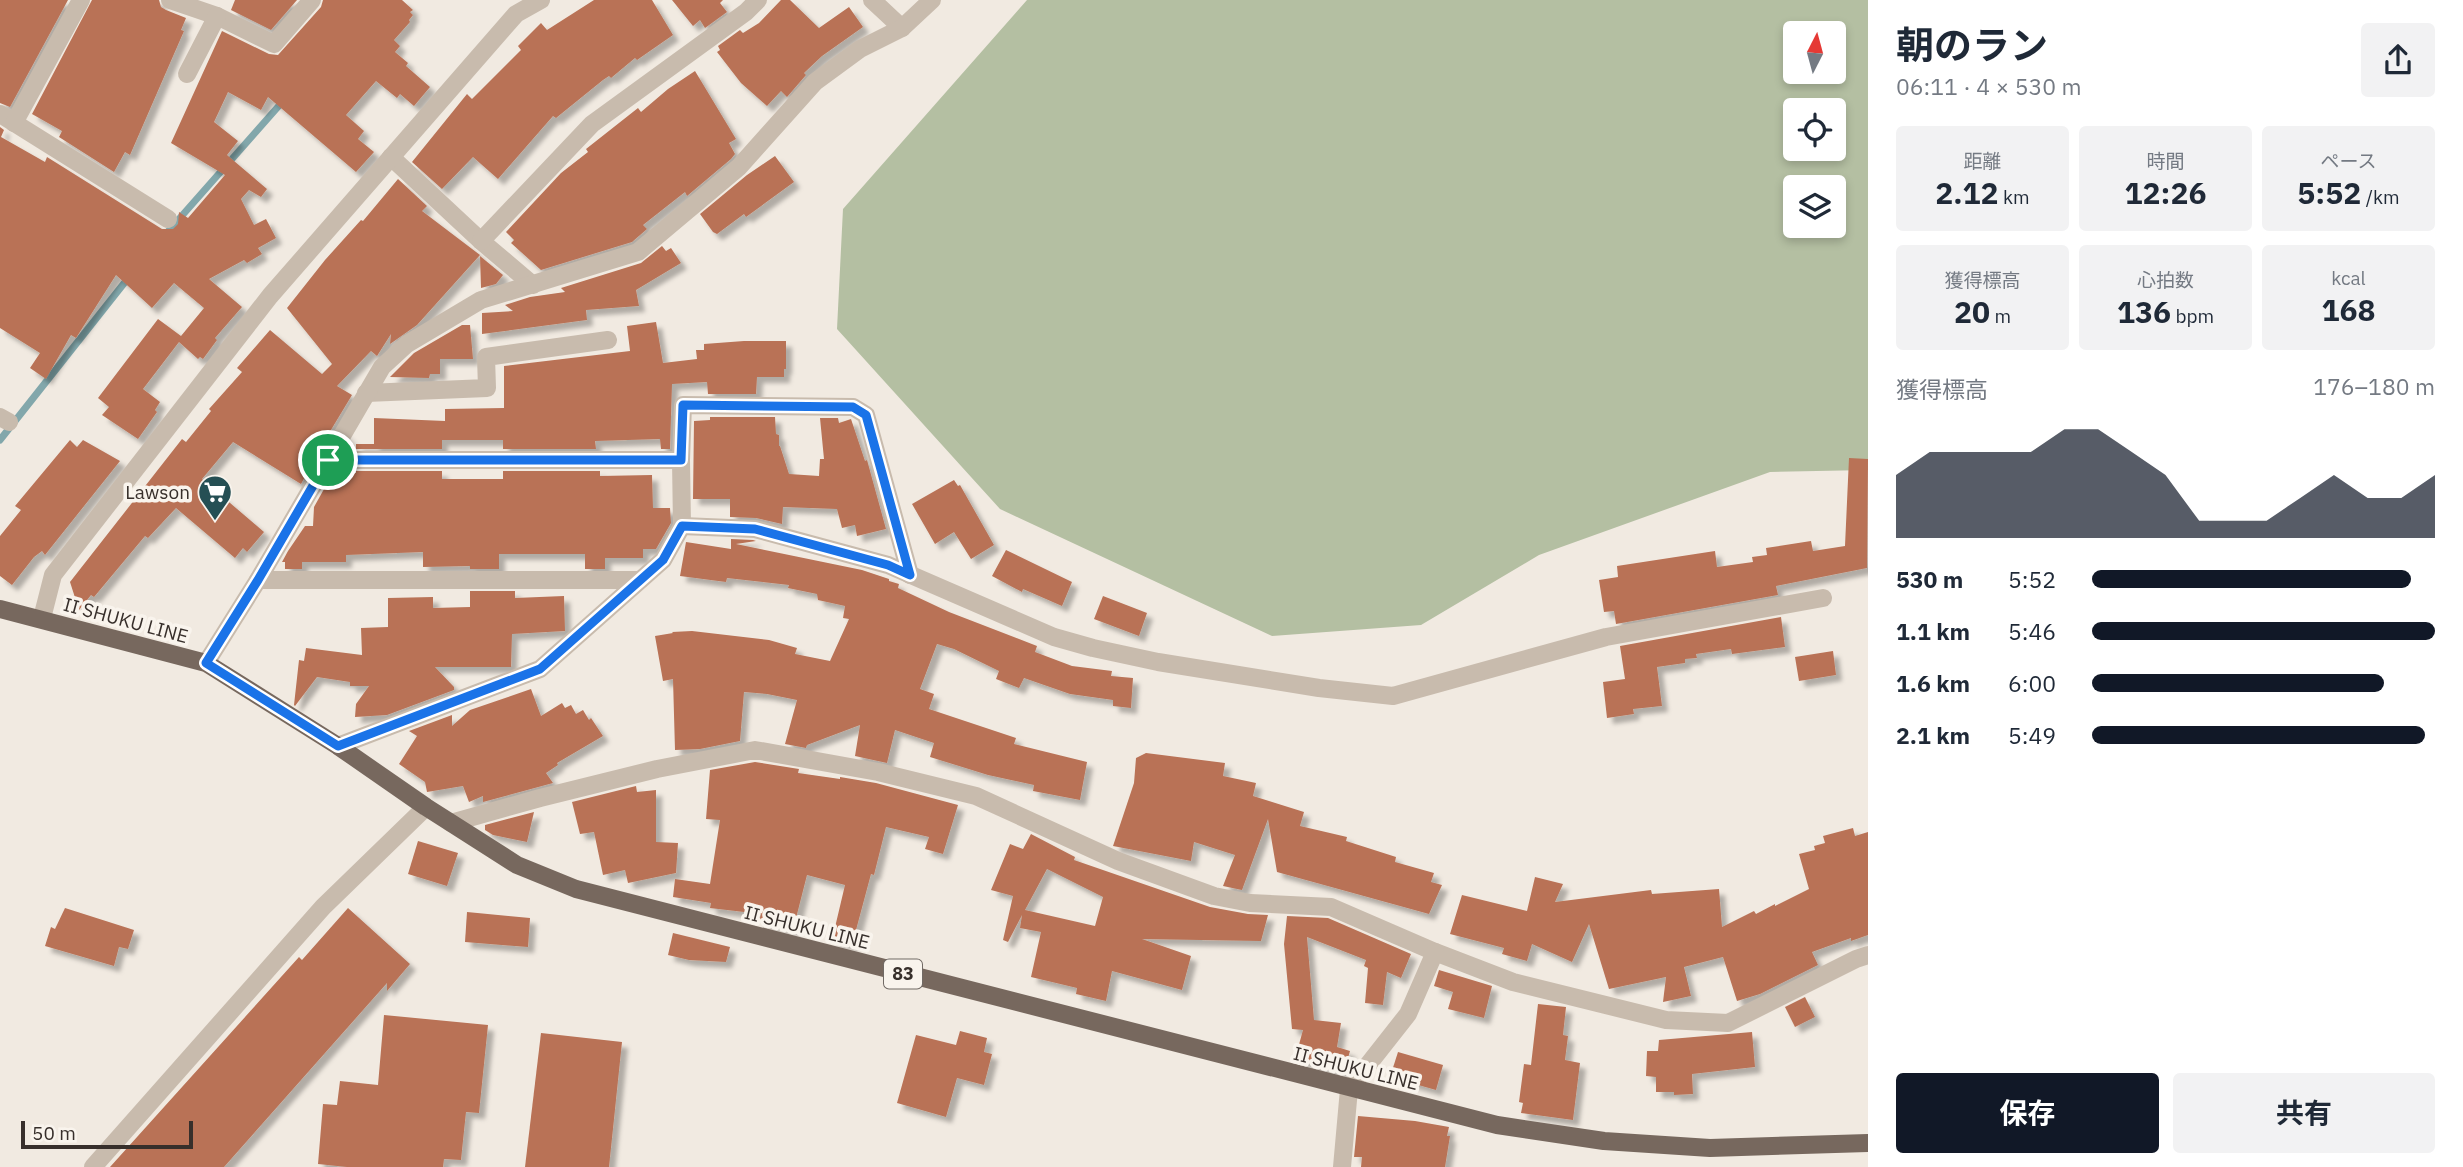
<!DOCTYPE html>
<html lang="ja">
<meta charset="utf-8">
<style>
body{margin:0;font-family:"IBM Plex Sans","Noto Sans JP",sans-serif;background:#f2f2f3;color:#1f2937;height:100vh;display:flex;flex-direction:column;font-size:26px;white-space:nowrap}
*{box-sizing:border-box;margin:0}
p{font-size:23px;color:#747a83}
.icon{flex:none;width:38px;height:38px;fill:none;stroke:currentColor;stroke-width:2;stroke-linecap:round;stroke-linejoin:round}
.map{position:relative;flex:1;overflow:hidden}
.details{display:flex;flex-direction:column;background:#fff;width:595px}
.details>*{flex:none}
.needle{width:46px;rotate:6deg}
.fabs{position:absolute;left:1783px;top:21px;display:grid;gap:14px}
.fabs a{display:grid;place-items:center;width:63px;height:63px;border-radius:7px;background:#fff;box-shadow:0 4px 10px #0003;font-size:35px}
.scale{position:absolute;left:21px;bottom:18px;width:172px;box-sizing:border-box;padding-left:7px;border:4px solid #372f2b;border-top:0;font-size:19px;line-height:24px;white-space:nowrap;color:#372f2b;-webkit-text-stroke:5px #f9f4ed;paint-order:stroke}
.pin{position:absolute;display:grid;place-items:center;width:60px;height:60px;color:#fff;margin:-30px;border:4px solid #fff;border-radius:50%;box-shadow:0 2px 7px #0007}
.round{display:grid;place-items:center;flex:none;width:74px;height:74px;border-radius:7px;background:#f2f2f3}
.overview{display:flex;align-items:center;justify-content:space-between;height:119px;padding:0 28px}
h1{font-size:38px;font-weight:700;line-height:52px}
.stats{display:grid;grid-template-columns:repeat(3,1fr);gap:10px;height:119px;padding:7px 28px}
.stats div{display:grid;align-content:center;border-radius:7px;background:#f2f2f3;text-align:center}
.stats b{font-size:30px;font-weight:700}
.stats small{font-size:19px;font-weight:400}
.stats p{font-size:19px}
.chart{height:196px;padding:14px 28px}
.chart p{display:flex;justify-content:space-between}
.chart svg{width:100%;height:126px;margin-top:7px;fill:#111827;opacity:.7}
.primary-button{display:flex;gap:14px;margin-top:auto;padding:14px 28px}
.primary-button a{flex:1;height:80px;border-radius:7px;background:#111827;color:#fff;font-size:28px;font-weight:700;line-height:80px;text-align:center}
.primary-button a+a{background:#f2f2f3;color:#1f2937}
ul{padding:0 28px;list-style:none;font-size:23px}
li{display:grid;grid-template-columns:112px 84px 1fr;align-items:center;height:52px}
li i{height:18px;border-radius:9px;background:#111827}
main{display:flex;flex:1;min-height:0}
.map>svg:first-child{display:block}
</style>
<main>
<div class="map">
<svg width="1868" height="1167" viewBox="0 0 1868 1167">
<defs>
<filter id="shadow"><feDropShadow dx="6" dy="6" stdDeviation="2" flood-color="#0004"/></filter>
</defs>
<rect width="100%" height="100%" fill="#f1eae1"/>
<!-- green -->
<path fill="#b4bfa2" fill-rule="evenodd" d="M1027,0H1868V470L1770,472L1539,555L1421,625L1272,636L1000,509L837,329L843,209ZM1796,33H1834V72H1796ZM1796,110H1834V149H1796ZM1796,187H1834V226H1796Z"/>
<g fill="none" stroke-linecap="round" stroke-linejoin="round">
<!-- stream -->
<g stroke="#82a7ab" stroke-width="7">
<polyline points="164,236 284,100"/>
<polyline points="0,440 129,277"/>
</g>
</g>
<!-- building -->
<g fill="#b97256" fill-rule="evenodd" filter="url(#shadow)">
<polygon points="0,0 68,0 10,107 0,103"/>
<polygon points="92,0 159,0 161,7 166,10 186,18 181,30 184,31 130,155 125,152 114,172 59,137 62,131 32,114"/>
<polygon points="235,0 297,0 271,30 231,10"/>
<polygon points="323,0 402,0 413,10 410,12 413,15 409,20 410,22 394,40 400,46 395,52 408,63 406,66 430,87 414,106 400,94 397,98 376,81 346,115 364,131 358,139 374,152 356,172 268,97 261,110 228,92 214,122 238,141 227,155 267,189 261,197 249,190 241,199 254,225 266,219 276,238 258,248 262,254 247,263 244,260 209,279 242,307 215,338 217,340 203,359 200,357 198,359 179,342 143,389 160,402 155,410 157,412 138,439 102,415 109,407 98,398 158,319 181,336 204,308 174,283 152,308 116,275 76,338 71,335 46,379 30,368 40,353 0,328 0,127 4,130 1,137 45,162 47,157 162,229 173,229 178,224 179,212 188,218 225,175 171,143 222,31 269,54 278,55 321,7"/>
<polygon points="594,0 652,0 673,35 637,60 635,58 611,78 609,76 603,80 556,118 553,116 498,179 473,157 442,189 412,162 467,94 472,99 521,50 518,46 541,23 547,30"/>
<polygon points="672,0 723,0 720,3 727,12 705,28 700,20 693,26"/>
<polygon points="781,0 790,0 819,28 849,7 863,27 822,56 804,73 806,75 787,97 781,91 767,106 741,83 717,52 720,50 718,46 740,30 743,33 759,23"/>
<polygon points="695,71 736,139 729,143 735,154 731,159 687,196 685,192 643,225 647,229 632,242 541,270 511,243 514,240 506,232 561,173 588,152 586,149 638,108 641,112 668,89"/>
<polygon points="775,156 794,182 746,217 744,214 717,234 713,232 700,214 747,175"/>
<polygon points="398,179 427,206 422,211 480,255 417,325 390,344 391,334 377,356 371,351 337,386 352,395 305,473 307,473 301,484 233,442 202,479 264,532 247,552 243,548 235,558 176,508 148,538 145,536 94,597 91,595 79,610 70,582 182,439 186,442 211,411 209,409 242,372 237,368 270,330 322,374 332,364 287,308 325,260 361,220 363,221"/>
<polygon points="662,246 666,251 671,248 681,263 636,290 639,306 586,310 587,320 482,334 482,313 513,311 505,305 530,297 565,292 561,288 641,263"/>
<polygon points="480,256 503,275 496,284 481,288"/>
<polygon points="656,322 663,363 697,359 696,350 704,350 704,344 744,341 786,341 786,369 784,369 784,377 757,377 756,394 708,394 707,382 672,384 670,449 661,449 660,439 595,441 596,449 503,449 503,440 442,440 442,449 356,449 356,444 374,444 374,418 445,421 445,409 504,408 504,366 630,351 627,326"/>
<polygon points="462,325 470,325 473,359 440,359 440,374 430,374 429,378 390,377 414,353"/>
<polygon points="710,417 775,417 776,434 779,435 779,446 780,446 789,474 819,476 820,459 824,459 820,418 838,418 839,423 851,419 865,461 867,460 886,529 857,536 855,525 842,528 837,509 783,507 782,524 756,518 730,517 730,499 693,499 694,421 710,420"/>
<polygon points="70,440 77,447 83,440 120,461 45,555 42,551 34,557 12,585 0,576 0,536 21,510 15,506"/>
<polygon points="1849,458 1868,459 1867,568 1776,586 1778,595 1616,624 1614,611 1604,612 1599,580 1618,577 1617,566 1715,551 1717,567 1753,562 1752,557 1767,555 1766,548 1811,541 1813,551 1845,546"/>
<polygon points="356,471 442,471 442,479 503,479 503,471 600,471 600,476 652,475 653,508 670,508 671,523 656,549 643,549 643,558 605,558 605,569 585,569 585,554 499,554 499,569 470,569 470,566 423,567 423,552 346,555 346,562 302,562 302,569 285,569 285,562 282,562 288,551 305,526 313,526 314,507 333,473 356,473"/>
<polygon points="954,480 958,486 960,485 994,545 971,559 954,532 935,544 912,504"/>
<polygon points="731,539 753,540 756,541 736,544 862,570 889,579 889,581 899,584 898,588 949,612 1037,646 1035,652 1072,666 1112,671 1111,676 1133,678 1131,708 1113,706 1113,700 1070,694 1024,678 1019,688 996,679 999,671 954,649 937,644 920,689 934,694 929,709 1016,738 1014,744 1087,762 1080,800 1033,791 1034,785 988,775 930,757 934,743 895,730 887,763 855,756 860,725 807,745 806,748 785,744 797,700 767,694 744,692 740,741 700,749 675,750 673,679 663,681 655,636 673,633 672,632 692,631 769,640 797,648 795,654 830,661 849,619 843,618 845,606 818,600 817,594 788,588 789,585 727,578 726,582 680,576 686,542 731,549"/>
<polygon points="1006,550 1072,582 1062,606 1023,589 1022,592 992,576"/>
<polygon points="470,591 515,591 515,598 564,596 565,631 512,634 511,667 435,667 454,687 454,690 387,715 355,717 356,704 369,686 350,686 350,682 317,677 295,706 294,705 299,660 304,661 306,648 362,655 361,628 388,627 388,598 433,597 433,608 470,607"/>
<polygon points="1103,596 1147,613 1139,636 1094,619"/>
<polygon points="1781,617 1785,647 1732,654 1731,649 1696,654 1697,658 1685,659 1685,663 1657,667 1662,706 1633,709 1634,714 1607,718 1603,682 1625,679 1620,646"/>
<polygon points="1833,651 1836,675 1799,681 1795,657"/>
<polygon points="531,689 541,716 562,703 565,708 571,705 576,714 583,710 589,720 591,718 603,736 557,763 558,765 546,773 553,783 483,802 483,796 469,802 463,786 427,792 425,782 399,764 417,736 409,731 452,715 452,726 470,710"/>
<polygon points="1146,753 1225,763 1223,776 1256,783 1253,796 1304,812 1300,826 1347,837 1346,841 1396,857 1395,862 1434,873 1431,882 1442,885 1429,914 1277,872 1268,819 1242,890 1223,886 1235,855 1194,842 1191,861 1113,846 1134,783 1136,758"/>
<polygon points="755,762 799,769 798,773 840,779 840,777 876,783 958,805 943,854 925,849 929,837 886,827 874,875 871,874 852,945 832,940 845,885 807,875 793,930 759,921 761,914 710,908 711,903 673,897 675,879 710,884 720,820 706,819 710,770"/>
<polygon points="636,786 637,792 656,790 656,842 678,843 676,873 628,883 625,870 603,875 594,832 580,834 572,802"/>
<polygon points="534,812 527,842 493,835 485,830 485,825"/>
<polygon points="1853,828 1855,836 1868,832 1868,935 1851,941 1851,938 1812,952 1818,965 1760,994 1737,1001 1723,957 1684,967 1691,996 1663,1002 1666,977 1609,989 1589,924 1572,962 1532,944 1527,961 1502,954 1504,948 1450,934 1462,895 1527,911 1535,877 1563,884 1555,902 1651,890 1652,894 1719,889 1722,927 1754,911 1756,914 1775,904 1775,906 1809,889 1799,854 1815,850 1814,846 1825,843 1823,836"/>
<path d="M1031,834L1075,857L1074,860L1210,907L1248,914L1268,915L1261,941L1142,939L1191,956L1182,990L1112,971L1106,1001L1076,994L1077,988L1031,977L1041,932L1020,928L1022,915L1008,942L1003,940L1013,896L991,890L1010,844L1023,849ZM1047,869L1103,897L1095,926L1025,910Z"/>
<polygon points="418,841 458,853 447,886 408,874"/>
<polygon points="65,908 134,930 128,949 119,947 114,966 45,946 51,927 55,929"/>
<polygon points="348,908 410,964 387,991 387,983 224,1167 110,1167 299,957 302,960"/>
<polygon points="467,912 530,918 528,947 465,942"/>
<polygon points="1287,916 1328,918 1411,954 1401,978 1387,972 1383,1005 1365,1003 1368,968 1364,966 1366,960 1307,937 1314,1020 1341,1023 1337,1047 1350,1051 1344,1072 1295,1059 1303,1030 1292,1029 1284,944"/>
<polygon points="673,933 730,947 726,962 689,960 668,955"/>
<polygon points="1439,970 1492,986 1484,1018 1448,1009 1453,992 1434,986"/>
<polygon points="1805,997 1815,1017 1795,1027 1785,1007"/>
<polygon points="1538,1004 1566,1007 1563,1035 1568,1036 1565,1060 1580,1063 1573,1120 1521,1113 1523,1103 1519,1102 1524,1064 1531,1065"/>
<polygon points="384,1015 488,1025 479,1113 466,1112 461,1160 444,1159 443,1167 347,1167 318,1164 323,1104 337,1105 340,1081 378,1085"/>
<polygon points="960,1031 987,1038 984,1052 992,1054 984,1085 957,1078 946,1117 897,1103 916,1035 956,1045"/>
<polygon points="1752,1032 1755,1067 1692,1074 1693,1094 1674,1095 1674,1092 1656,1092 1656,1077 1646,1076 1647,1051 1658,1051 1659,1040"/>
<polygon points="541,1033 622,1042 609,1167 525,1167"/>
<polygon points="1398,1052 1443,1065 1436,1090 1390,1077"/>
<polygon points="1358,1116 1415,1121 1449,1127 1447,1136 1450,1136 1445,1167 1361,1167 1362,1157 1354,1157"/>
</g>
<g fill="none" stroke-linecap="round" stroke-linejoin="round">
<!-- minor -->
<g stroke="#c8bbad" stroke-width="18">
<polyline points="170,0 217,16 274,44 312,0"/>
<polyline points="872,0 902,28"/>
<polyline points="187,74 217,16"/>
<polyline points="0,114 168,219"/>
<polyline points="14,123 81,0"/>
<polyline points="391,157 481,241 533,285"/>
<polyline points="481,241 592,124 746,12 758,0"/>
<polyline points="366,393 487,388 486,357 608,340"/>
<polyline points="0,417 9,422"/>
<polyline points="328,460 681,460 682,526 663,560 540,669 338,746"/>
<polyline points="681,460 683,405 853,407 866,415 910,575"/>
<polyline points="682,526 755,529 888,565 1054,637 1093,648 1158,662 1319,688 1393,696 1606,637 1823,598"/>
<polyline points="258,580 640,580"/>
<polyline points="42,618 53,575 270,296 516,14 541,0"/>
<polyline points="206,663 258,580 382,367 407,344 481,300 638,252 739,167 815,82 860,49 902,28 932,0"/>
<polyline points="451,823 540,798 657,769 755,750 878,772 976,796 1118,861 1214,896 1250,903 1331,907 1435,952 1513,982 1666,1020 1728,1023 1856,959 1868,955"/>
<polyline points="93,1167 323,907 426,807"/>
<polyline points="1342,1167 1349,1089 1408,1014 1435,952"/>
</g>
<!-- major -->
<polyline stroke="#77685e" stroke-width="18" points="0,609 206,663 338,746 426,807 517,865 576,889 1497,1125 1604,1141 1710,1148 1868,1143"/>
</g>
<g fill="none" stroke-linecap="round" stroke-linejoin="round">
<!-- route casing -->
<g stroke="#fff" stroke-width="14">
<polygon id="route" points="683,405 853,407 866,415 910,575 888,565 755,529 682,526 663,560 540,669 338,746 206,663 258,580 328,460 681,460"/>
</g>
<!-- route -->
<use href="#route" stroke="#1a73e8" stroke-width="9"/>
</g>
<!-- icons -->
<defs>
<g id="supermarket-pin" transform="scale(1.75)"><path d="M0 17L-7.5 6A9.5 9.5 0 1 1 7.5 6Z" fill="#254f54" stroke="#f9f4ed"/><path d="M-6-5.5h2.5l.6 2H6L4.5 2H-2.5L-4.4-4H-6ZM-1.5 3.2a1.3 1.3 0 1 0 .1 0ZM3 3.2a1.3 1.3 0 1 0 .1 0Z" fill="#fff"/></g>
</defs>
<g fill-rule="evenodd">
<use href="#supermarket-pin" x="215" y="492"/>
</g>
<g text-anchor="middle" stroke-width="7" stroke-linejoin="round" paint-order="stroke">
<!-- shield labels -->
<rect fill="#f9f4ed" stroke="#716a65" stroke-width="2" x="884" y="959.5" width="38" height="29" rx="5"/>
<g font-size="18" font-weight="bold" fill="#372f2b">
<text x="903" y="980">83</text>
</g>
<!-- poi labels -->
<g font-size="19" fill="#372f2b" stroke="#f9f4ed" text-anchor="end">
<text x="190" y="499">Lawson</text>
</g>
<!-- street labels -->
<g font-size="19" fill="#372f2b" stroke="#f9f4ed">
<text transform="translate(126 620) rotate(15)" y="7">II SHUKU LINE</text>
<text transform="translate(807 927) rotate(14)" y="7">II SHUKU LINE</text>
<text transform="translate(1356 1068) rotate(14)" y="7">II SHUKU LINE</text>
</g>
</g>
</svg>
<div class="fabs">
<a><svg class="needle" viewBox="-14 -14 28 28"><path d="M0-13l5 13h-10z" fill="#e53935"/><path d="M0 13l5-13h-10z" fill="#747a83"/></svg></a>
<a><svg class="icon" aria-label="locate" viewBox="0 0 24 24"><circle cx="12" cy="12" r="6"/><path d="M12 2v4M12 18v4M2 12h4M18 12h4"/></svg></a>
<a><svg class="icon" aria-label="layers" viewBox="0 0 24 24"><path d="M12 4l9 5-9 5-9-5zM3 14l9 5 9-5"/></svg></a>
</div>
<div class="scale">50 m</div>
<div class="pin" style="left:328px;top:460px;background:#1e9e55"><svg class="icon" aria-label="arrive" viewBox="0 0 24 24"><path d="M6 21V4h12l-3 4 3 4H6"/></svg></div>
</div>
<section class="details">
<div class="overview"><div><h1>朝のラン</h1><p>06:11 · 4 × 530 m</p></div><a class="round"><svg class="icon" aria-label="share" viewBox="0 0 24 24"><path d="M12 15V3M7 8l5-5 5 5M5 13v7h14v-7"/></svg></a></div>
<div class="stats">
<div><p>距離</p><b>2.12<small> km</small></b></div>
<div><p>時間</p><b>12:26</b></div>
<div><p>ペース</p><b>5:52<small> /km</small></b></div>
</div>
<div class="stats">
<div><p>獲得標高</p><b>20<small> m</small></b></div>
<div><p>心拍数</p><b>136<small> bpm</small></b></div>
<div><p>kcal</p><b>168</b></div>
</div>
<div class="chart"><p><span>獲得標高</span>176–180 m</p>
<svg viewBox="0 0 160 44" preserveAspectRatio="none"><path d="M0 44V22L10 14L20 14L30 14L40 14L50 6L60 6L70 14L80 22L90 38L100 38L110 38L120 30L130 22L140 30L150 30L160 22V44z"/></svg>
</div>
<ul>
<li><b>530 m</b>5:52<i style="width:93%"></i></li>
<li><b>1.1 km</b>5:46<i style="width:100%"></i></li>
<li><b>1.6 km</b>6:00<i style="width:85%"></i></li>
<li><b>2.1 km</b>5:49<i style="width:97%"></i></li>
</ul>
<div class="primary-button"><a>保存</a><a>共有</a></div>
</section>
</main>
